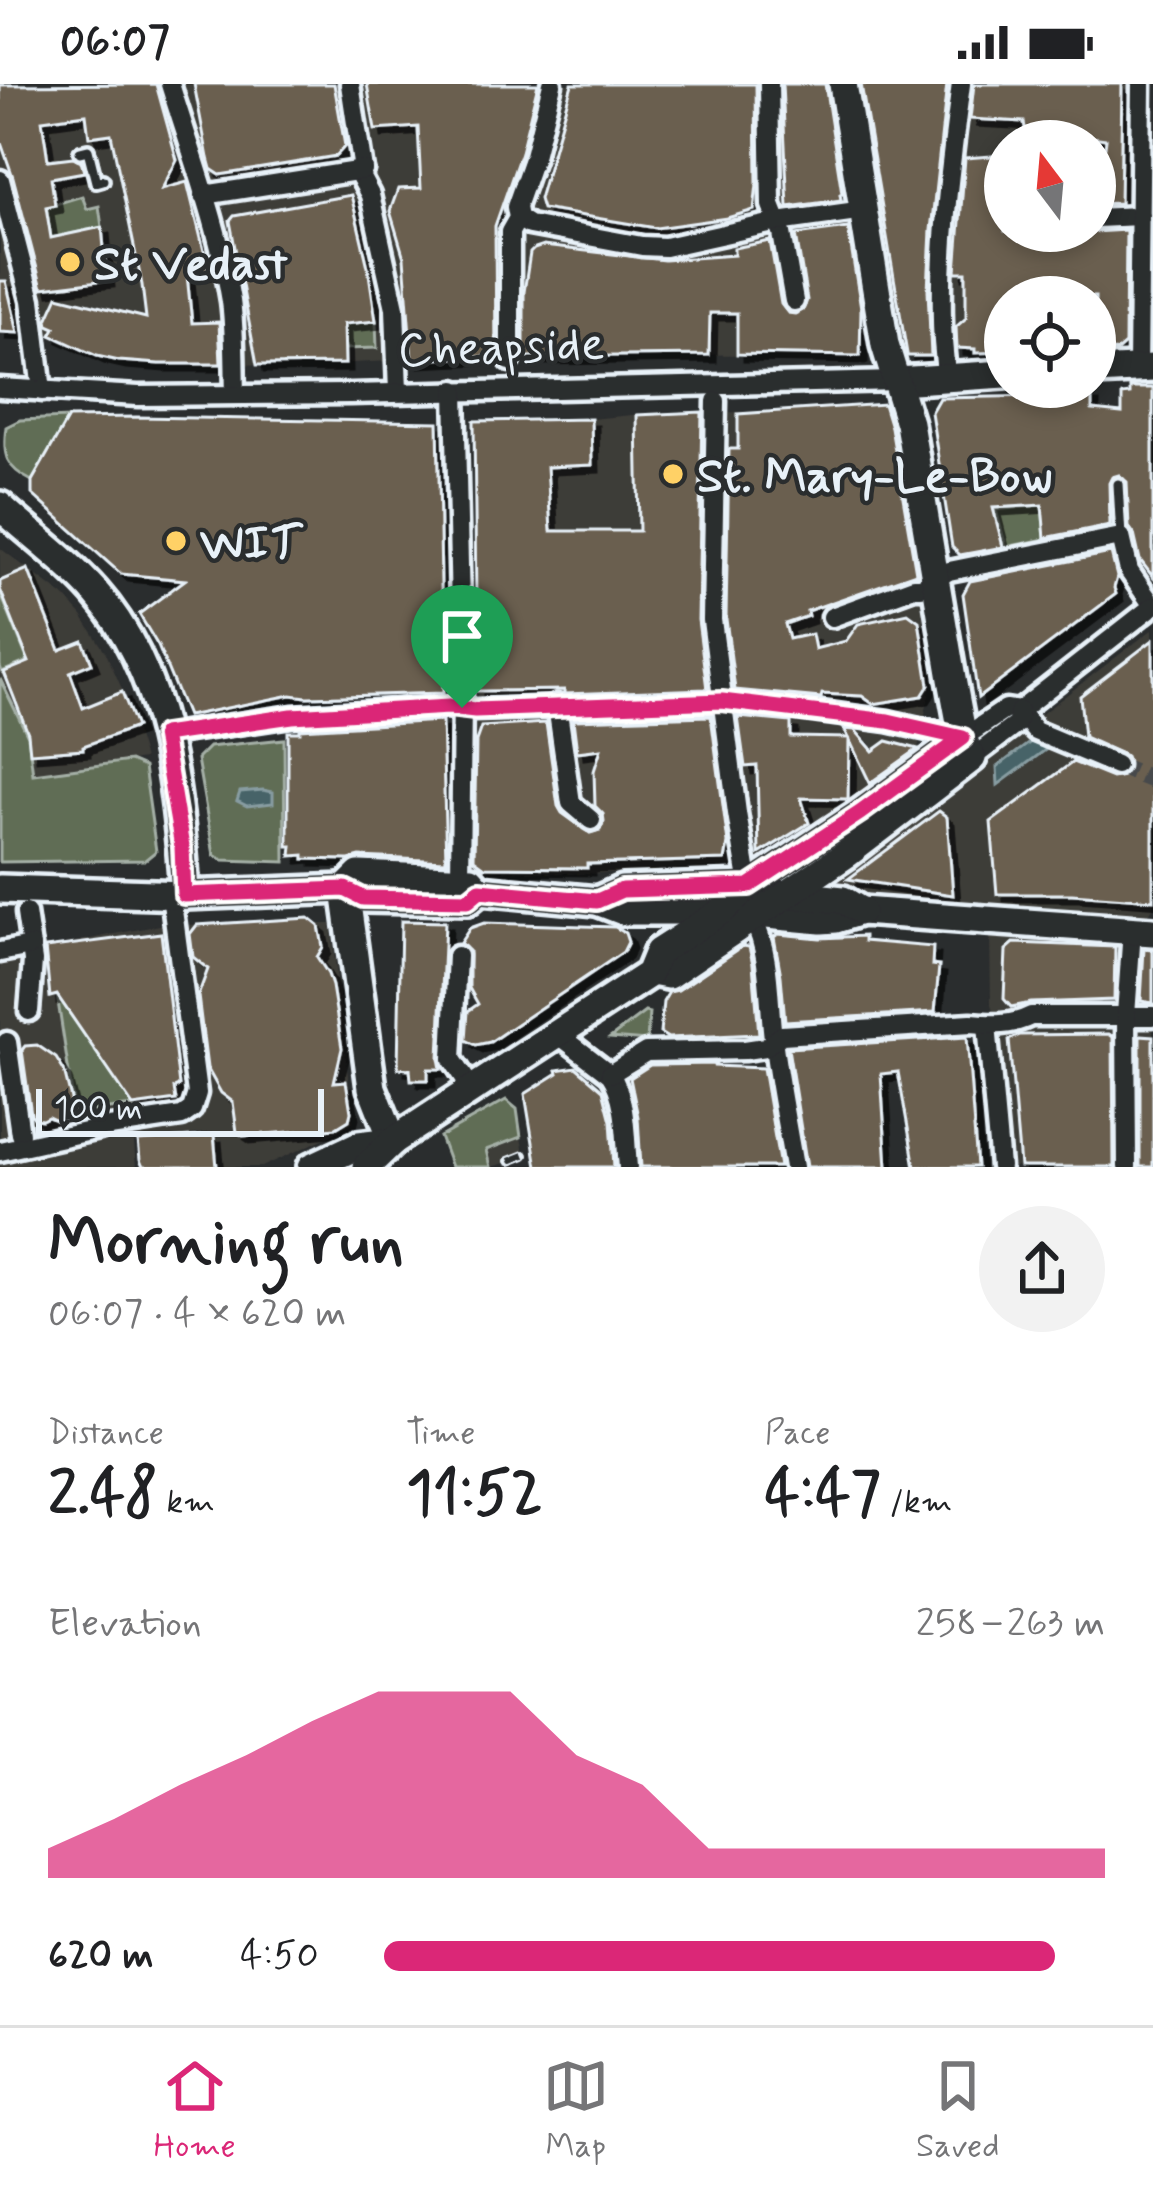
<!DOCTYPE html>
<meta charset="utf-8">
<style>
body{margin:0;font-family:Mynerve,sans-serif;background:#f2f2f2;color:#202124;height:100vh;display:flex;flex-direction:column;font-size:45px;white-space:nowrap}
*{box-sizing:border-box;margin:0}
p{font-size:39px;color:#757577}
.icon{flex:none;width:66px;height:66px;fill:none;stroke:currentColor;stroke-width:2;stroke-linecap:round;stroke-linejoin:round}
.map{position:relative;height:1083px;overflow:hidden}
.sheet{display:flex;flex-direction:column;background:#fff;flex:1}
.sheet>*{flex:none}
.needle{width:78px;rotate:344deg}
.controls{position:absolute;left:984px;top:36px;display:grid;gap:24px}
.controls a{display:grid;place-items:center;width:132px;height:132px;border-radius:50%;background:#fff;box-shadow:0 6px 18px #0003;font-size:60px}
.scale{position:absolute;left:36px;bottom:30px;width:288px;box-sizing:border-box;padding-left:12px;border:6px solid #e8f1f8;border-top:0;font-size:33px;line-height:42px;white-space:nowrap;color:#e8f1f8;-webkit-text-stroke:9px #2a2d2e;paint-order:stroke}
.pin{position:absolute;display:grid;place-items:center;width:102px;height:102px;color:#fff;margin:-123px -51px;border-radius:50% 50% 50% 0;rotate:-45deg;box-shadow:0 0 12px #0007}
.pin .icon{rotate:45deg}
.round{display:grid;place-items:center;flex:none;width:126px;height:126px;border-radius:63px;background:#f2f2f2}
.head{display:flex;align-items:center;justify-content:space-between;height:204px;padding:0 48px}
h1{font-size:66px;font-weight:700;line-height:90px}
.stats{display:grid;grid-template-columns:repeat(3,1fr);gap:18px;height:204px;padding:12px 48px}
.stats div{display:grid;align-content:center}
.stats b{font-size:60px;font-weight:700}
.stats small{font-size:33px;font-weight:400}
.stats p{font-size:33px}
.chart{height:336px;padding:24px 48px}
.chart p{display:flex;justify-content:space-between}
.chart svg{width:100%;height:216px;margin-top:12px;fill:#db2777;opacity:.7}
ul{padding:0 48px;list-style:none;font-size:39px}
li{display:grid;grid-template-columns:192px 144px 1fr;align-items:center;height:90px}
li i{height:30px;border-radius:15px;background:#db2777}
.status{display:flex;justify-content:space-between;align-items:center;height:84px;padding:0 60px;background:#fff;direction:ltr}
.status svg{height:33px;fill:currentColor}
.menu{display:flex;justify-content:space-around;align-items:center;height:168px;border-top:3px solid #e0e0e0;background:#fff;font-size:33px;color:#757577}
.menu a{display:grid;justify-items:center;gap:6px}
.menu .current{color:#db2777}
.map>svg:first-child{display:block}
</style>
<div class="status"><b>06:07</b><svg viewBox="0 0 49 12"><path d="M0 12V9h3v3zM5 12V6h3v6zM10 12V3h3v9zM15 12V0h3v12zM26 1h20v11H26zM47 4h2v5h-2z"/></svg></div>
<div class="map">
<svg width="1153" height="1083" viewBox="0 0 1153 1083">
<defs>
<filter id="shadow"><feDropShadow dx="7" dy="7" stdDeviation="0" flood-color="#0009"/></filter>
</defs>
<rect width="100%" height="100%" fill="#2a2d2e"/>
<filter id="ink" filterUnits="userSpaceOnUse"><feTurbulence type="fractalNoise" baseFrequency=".00833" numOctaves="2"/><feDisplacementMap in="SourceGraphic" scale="24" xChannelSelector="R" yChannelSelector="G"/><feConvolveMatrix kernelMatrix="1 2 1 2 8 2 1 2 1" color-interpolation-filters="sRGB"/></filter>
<g filter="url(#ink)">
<!-- built -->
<g fill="#3d3c38" fill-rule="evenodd">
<polygon points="0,0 831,0 862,187 860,272 649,270 528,273 526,270 313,281 148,280 97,272 51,251 0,248"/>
<path d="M857,0H1128L1126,138L1134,139L1130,258L1117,267L1095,268V213H1005L975,265L938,267L937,271L904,272ZM1005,57H1095V147H1005Z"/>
<polygon points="886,320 892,326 913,449 931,601 917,669 822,741 758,782 583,790 478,785 471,776 477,607 474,337 591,335 652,329 755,328"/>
<polygon points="0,464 65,513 82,532 106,569 123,607 144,675 33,690 28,652 0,595"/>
<polygon points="1153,545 1153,824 1149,830 933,820 928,816 879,810 874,813 834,807 818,800"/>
<polygon points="331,840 353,1037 334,1050 262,1083 217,1083 213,1048 134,1059 136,1083 0,1083 0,873 160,841"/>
<polygon points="990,851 1153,864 1153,1083 1013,1083 1000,947 991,920"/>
<polygon points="521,1053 525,1074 490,1083 485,1066"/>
</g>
<!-- green -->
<g fill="#606d55" stroke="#a4afa6" stroke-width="3">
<polygon points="82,112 87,125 99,122 102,143 51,154 46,123"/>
<polygon points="376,237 377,264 344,265 344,240"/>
<path d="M68,334L32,397C6,384 2,372 6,343L20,336Z"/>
<polygon points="1042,421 1045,455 1006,463 996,426"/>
<polygon points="0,508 28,577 2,588 0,582"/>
<polygon points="0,595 28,652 33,690 130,677 144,683 156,767 145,776 0,778"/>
<polygon points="284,655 285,778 223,776 214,771 197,675 209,663"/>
<polygon points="57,911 133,1022 75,1029"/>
<polygon points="645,928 649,929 647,957 610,954"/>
<polygon points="506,1016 517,1025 521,1053 486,1066 490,1083 451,1083 440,1053"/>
</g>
<!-- water -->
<g fill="#466467" stroke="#879ca1" stroke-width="3">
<polygon points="1032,657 1048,664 998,701 997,683"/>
<polygon points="263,706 273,708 273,719 247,722 237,717 240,708"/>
</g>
<!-- building -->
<g fill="#6a5e50" stroke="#e8f1f8" stroke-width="3" filter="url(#shadow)">
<polygon points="156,0 177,76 162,105 187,98 209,187 187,191 192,239 219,238 221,280 159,280 119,277 97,272 51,251 55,244 48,241 47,236 58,212 146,234 142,201 111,50 89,53 86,30 42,36 48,76 73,73 81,77 84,88 51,94 55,121 46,123 51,154 102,143 107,196 42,204 13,93 0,56 0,1"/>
<polygon points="194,0 334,0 345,62 336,72 220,91 211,85 208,74"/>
<polygon points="367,0 538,0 521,68 495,142 496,272 412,276 404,174 390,127 398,105 421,104 418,43 375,46"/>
<polygon points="572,0 756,0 757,100 754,126 727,134 656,144 542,125 539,115"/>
<polygon points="782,0 825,0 842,109 840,110 841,116 788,123"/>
<polygon points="861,0 947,0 931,146 928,206 931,272 907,272 907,270"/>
<polygon points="974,0 1122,0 1120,119 1095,120 1095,64 1105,63 1106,55 1025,44 1024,38 970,35"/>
<polygon points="1005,71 1005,147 1015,147 1015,153 1126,146 1125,260 1117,267 1095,268 1095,213 1005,213 1005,268 975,269 975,265 957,264 956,243 966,234 966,188 956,188 965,74"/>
<polygon points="351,111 368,183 376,237 344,240 345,280 257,281 230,137 234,132"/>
<polygon points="848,144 861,224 860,272 737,270 737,229 710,229 709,271 527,273 527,270 524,270 524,208 530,169 534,165 543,162 664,176 734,171 734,164 770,157 781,220 788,229 795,230 803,226 807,216 796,151"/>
<polygon points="0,197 6,197 18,249 0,248"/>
<polygon points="1130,304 1153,304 1153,493 1140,476 1134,450 1129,443 1127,398 1119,391 1112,393 1109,399 1110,441 1045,454 1042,421 993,424 1003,463 960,471 952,463 931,328 939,314 1092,311 1092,326 1122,329 1122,311 1130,310"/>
<polygon points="884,320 891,343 916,489 807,527 808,532 785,540 789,555 812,550 815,565 846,557 858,540 908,529 919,537 929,601 922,612 873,620 862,612 822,610 821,614 735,606 726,535 729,365 738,365 738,330"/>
<polygon points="702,328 698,536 707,605 564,610 564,606 477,607 474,337 591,335 592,381 547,383 551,447 639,447 637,331"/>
<polygon points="137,333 438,338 443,609 307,613 291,611 187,632 158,562 139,530 185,496 121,490 32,410 32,397 68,334"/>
<polygon points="1111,469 1117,493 1114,504 1116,510 978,614 963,510 970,497"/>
<polygon points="28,485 60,566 83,557 92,579 70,588 83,624 122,608 136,643 83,662 83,665 30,669 28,649 4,588 29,578 0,505 0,497"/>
<polygon points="1153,556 1153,816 1072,810 997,810 991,738 1073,678 1112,694 1123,692 1128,687 1129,680 1126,672 1084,653 1080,612"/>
<polygon points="711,632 728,759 725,776 587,780 587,784 485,783 474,775 476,657 481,643 546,639 558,722 562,729 590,749 600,746 604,737 603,730 595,722 594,687 601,665 577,668 573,636"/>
<polygon points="738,633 791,638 791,653 849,654 844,645 855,646 873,667 887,657 918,665 870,699 849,655 848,715 801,714 809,739 759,770 757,682 745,683"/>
<polygon points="442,637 446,777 360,773 349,776 304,775 304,771 291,772 292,762 288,762 288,648 300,648 300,645"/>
<polygon points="939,727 947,733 953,811 848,795"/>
<polygon points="309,834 319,842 323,863 317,873 328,890 332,902 342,964 334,998 346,997 351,1028 349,1036 336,1044 243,1052 237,1048 233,1018 221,1009 207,984 198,912 208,885 193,873 190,850 197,841"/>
<polygon points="401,837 445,838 439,974 441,985 428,985 428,996 411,996 410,985 398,984"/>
<polygon points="484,839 615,843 625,849 628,858 623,868 490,958 476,961 466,956 468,927 478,920 469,904 469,867 460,859 470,844"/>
<polygon points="161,849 179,1002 174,1004 176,1016 133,1022 57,911 50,913 45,864"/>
<polygon points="778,850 820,854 864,852 864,857 933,863 932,881 939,882 935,928 785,937 781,892 774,853"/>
<polygon points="1014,859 1115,863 1114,916 1031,919 1011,923 1004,915 1006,866"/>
<polygon points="743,862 749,863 753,880 759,950 668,954 660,949 663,918 669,908 678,906"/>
<polygon points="1144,865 1153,866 1153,919 1141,917"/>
<polygon points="1109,950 1113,953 1114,1083 1020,1083 1009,956 1020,951"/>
<polygon points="1140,951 1153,952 1153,1083 1140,1083"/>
<polygon points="967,953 977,1083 915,1083 898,988 881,990 887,1083 807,1083 788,964"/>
<polygon points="37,961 56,974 64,987 71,1015 71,1027 66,1034 57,1037 48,1033 42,1036 35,1035 31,1030 22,966 25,962"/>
<polygon points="717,980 713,982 763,984 780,1083 641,1083 638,1033 630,994 650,981"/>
<polygon points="576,983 603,1006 611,1037 614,1083 537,1083 525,1010 558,989 557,986"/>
<polygon points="214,1051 217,1083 143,1083 140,1076 138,1057"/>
</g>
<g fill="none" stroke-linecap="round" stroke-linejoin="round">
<!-- street-tunnel -->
<polyline stroke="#464a4c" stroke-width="18" stroke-dasharray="18 9" stroke-linecap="butt" points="1116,681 1153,696"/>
<!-- lane casing -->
<g stroke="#e8f1f8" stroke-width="18">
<g id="lane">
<polyline points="80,68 88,66 96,98 103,96"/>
<polyline points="1118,400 1121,453"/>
</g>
</g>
<!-- street casing -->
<g stroke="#e8f1f8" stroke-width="27">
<g id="street">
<path d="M170,0C192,71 219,143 231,217C235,247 234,280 235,311"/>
<polyline points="350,0 363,86 360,92 370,111 395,224 398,308"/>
<polyline points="769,0 771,121 782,149 794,217"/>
<polyline points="0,96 31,216 42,307"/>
<polyline points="204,111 363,86"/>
<polyline points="518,134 529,141 642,162 665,163 778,138 864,126"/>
<polyline points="1095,134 1140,132"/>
<polyline points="510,277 510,148 518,134 516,123 534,72 552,0"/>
<polyline points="1138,285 1141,0"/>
<path d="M946,293C945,274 942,255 942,236C940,157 951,78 961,0"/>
<polyline points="0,304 138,312 350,310 897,297"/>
<polyline points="455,306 462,613 460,795"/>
<polyline points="716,317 712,536 737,729 749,802"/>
<polyline points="832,533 914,503 921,503 949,487 1121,453 1129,487 1153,522"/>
<polyline points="557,621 571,719 591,736"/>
<polyline points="1019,627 1035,647 1116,681"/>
<polyline points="163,651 292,632 449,623 475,626 722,618 791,624 888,637 963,654 1006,625 1019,627 1153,522"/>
<polyline points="972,674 1017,640 1019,627"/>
<polyline points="26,829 33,877 29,927"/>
<path d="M753,835C771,871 768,915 773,954C778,997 787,1040 794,1083"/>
<polyline points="0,868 31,862"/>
<polyline points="457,872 452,975 472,1005"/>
<polyline points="987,941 1000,1083"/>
<path d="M558,950L610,990C627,1015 625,1054 628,1083"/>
<polyline points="7,958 20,1050"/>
<path d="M610,990L646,968L745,966L765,963L782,951L971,939C993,941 1011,942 1031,932H1153"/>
<polyline points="0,1067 103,1044 182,1032 192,1025 197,1009 171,811"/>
<polyline points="1127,1083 1126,931 1132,846"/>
</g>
</g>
<!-- secondary casing -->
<g stroke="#e8f1f8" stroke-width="36">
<g id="secondary">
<polyline points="1095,287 1153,284"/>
<polyline points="897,297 1005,290"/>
<path d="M0,422C31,451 66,475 95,508C166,588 179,708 185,811"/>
<polyline points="0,805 185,811 345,805 363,814 468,816 480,806"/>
<polyline points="345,805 359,791 471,796 480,806 597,817 623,827 722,827 821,836 836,835 861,827 1153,848"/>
<polyline points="345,805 372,1004 393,1057"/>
<polyline points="597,817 622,806 749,802 785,810 843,816 861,827"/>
<polyline points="652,888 668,891 848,769 972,674 963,654 952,595 909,339 885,261 843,0"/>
<polyline points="312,1083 359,1061 393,1057"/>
<polyline points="366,1083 393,1057 649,890 658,868 722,827 749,802 860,729 963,654"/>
</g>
</g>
<!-- lane -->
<use href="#lane" stroke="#2a2d2e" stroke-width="9"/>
<!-- street -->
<use href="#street" stroke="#2a2d2e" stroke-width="18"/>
<!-- secondary -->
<use href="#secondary" stroke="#2a2d2e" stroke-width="27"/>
<!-- rail casing -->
<g stroke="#e8f1f8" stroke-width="10">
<polyline id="rail" points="509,1077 524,1071"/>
</g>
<!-- rail -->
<use href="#rail" stroke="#2a2d2e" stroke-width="6" stroke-dasharray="18" stroke-linecap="butt"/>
</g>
</g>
<g fill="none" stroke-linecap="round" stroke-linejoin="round" filter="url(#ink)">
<!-- route casing -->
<g stroke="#fff" stroke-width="24">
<polygon id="route" points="722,617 888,637 963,654 860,729 749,802 622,806 597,817 480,806 468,816 363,814 345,805 184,811 182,763 163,651 292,632 449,623 475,626"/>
</g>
<!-- route -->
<use href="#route" stroke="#db2777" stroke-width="15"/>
</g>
<!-- markers -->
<g fill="#ffd166" stroke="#2a2d2e" stroke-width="4.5">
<circle cx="70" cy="178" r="12"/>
<circle cx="673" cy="390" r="12"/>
<circle cx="176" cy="457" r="12"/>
</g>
<g text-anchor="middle" stroke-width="9" stroke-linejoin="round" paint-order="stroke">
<!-- poi labels -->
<g font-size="48" font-weight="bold" fill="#e8f1f8" stroke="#2a2d2e" text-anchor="start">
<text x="94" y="195">St Vedast</text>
<text x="697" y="407">St. Mary-Le-Bow</text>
<text x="200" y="474">WIT</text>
</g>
<!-- street labels -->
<g font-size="48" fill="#e8f1f8" stroke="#2a2d2e">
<text transform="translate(501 261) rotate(-2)" y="17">Cheapside</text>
</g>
</g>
</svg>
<div class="controls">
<a><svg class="needle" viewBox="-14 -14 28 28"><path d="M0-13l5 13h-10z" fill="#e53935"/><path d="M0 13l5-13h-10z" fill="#757577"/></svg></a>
<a><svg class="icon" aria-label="locate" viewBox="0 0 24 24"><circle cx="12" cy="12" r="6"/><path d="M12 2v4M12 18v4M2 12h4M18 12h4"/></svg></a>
</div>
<div class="scale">100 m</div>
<div class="pin" style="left:462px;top:624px;background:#1e9e55"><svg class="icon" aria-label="arrive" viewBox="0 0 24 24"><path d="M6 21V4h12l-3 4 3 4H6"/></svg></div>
</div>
<section class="sheet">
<div class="head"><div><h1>Morning run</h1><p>06:07 · 4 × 620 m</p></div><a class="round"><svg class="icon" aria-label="share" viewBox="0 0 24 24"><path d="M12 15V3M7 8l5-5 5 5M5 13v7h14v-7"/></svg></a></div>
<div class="stats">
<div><p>Distance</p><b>2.48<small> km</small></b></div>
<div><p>Time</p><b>11:52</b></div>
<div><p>Pace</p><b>4:47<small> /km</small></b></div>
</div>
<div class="chart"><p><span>Elevation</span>258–263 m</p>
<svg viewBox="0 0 160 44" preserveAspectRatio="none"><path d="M0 44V38L10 32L20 25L30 19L40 12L50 6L60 6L70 6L80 19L90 25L100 38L110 38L120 38L130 38L140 38L150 38L160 38V44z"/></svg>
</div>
<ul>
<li><b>620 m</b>4:50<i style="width:93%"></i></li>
</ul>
</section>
<nav class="menu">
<a class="current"><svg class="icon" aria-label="home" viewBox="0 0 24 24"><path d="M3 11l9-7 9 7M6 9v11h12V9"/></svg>Home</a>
<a><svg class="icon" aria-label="map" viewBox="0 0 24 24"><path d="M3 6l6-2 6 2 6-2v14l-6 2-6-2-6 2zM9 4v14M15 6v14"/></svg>Map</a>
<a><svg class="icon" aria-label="saved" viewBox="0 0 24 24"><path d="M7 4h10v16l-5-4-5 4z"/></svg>Saved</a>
</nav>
